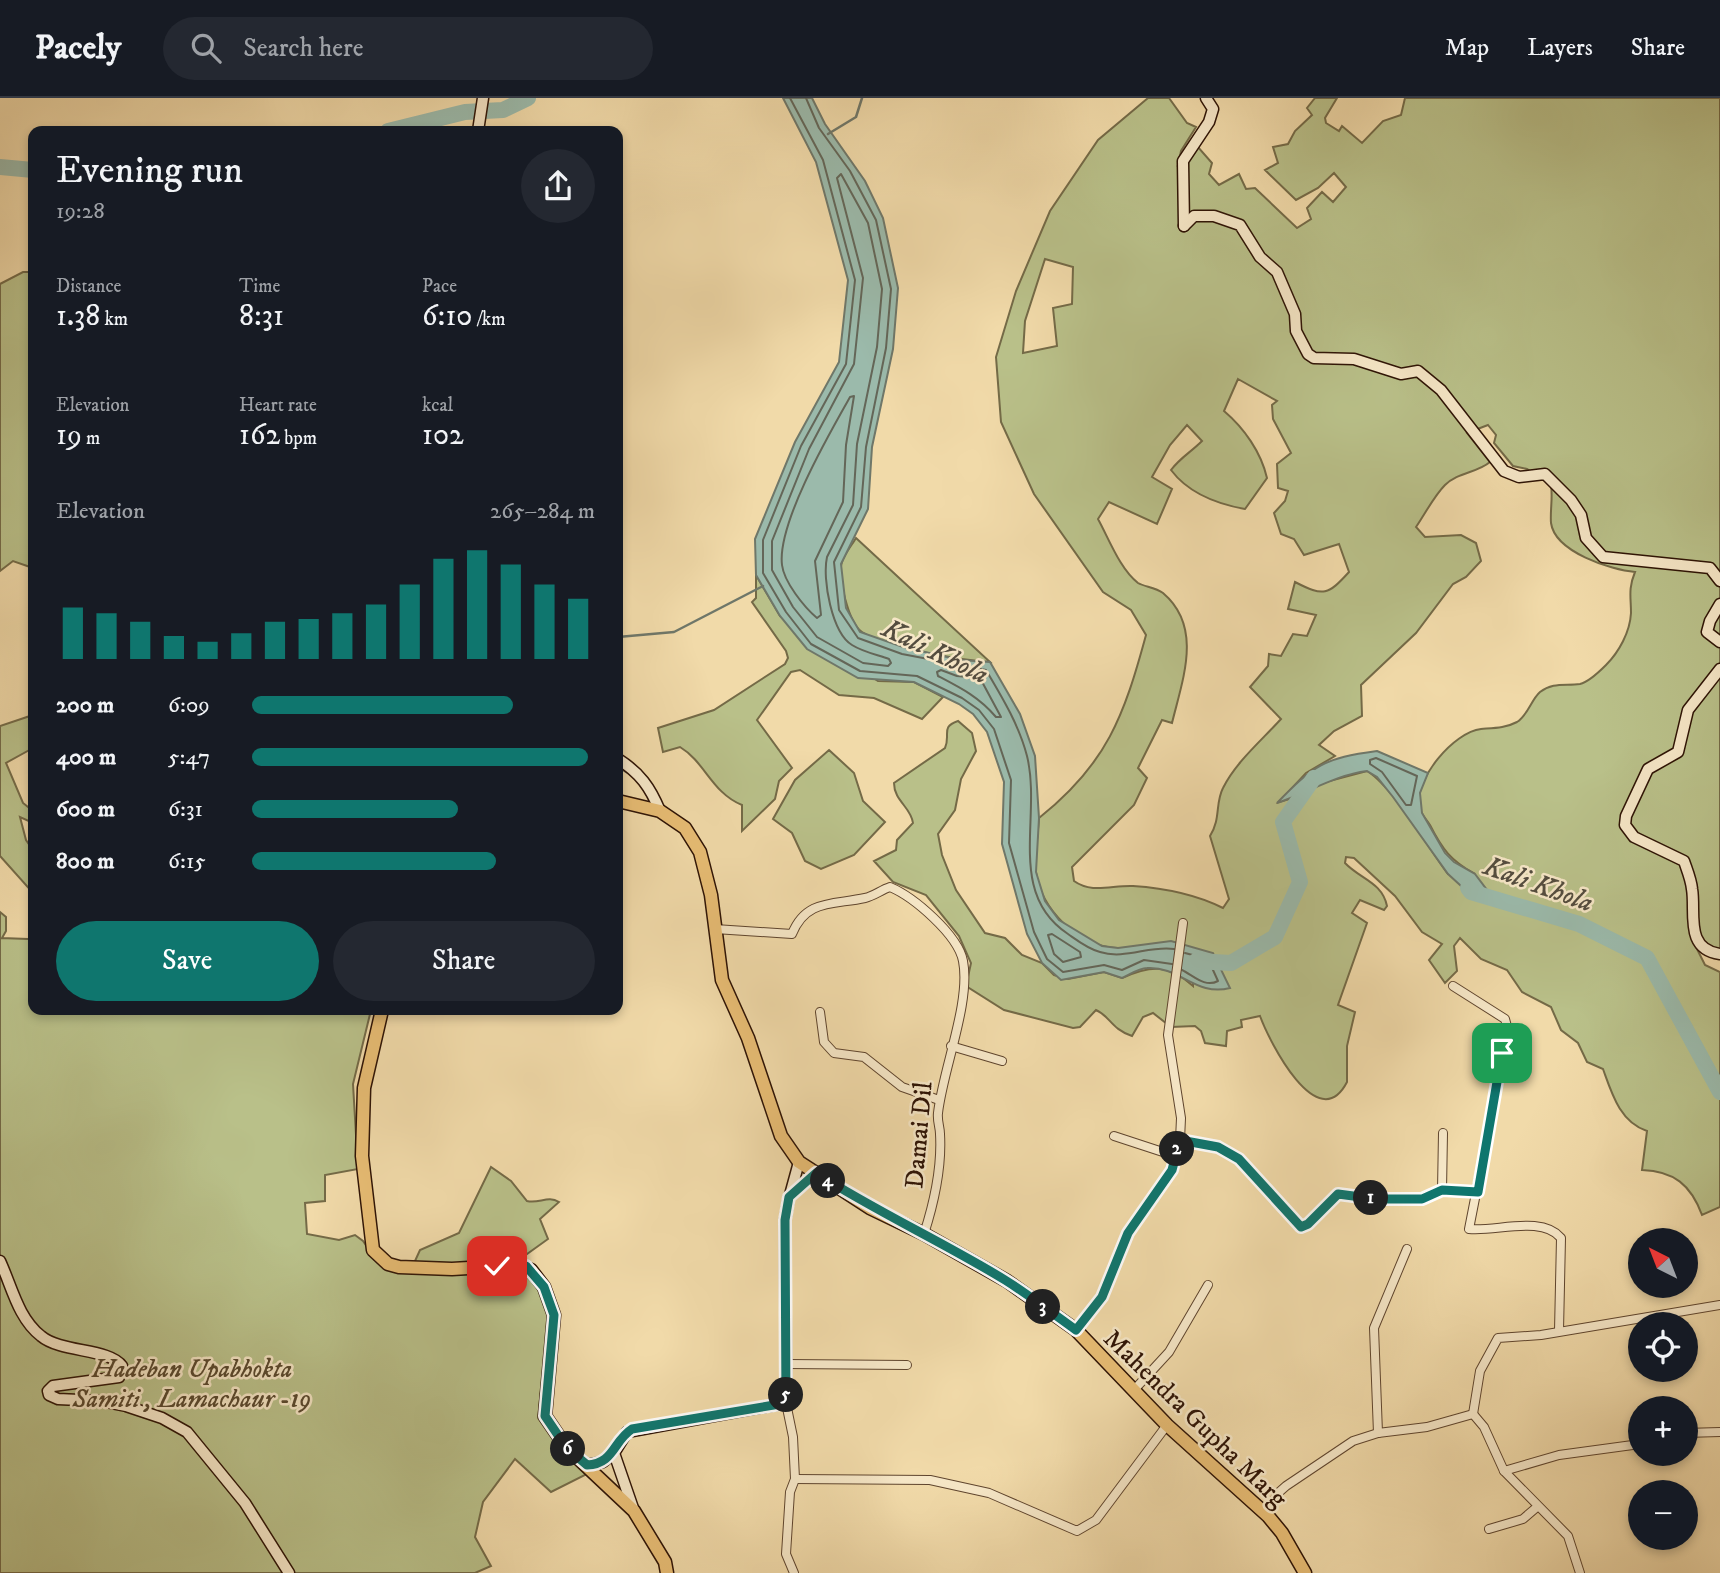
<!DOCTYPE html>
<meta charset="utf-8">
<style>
body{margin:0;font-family:"IM FELL DW Pica",serif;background:#242831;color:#f1f3f6;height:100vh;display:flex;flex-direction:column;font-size:26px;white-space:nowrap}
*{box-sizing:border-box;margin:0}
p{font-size:23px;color:#9ea1a6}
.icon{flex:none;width:38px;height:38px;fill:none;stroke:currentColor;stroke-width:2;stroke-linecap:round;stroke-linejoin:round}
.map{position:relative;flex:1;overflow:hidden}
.sheet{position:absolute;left:28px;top:28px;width:595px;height:889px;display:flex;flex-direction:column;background:#171b24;border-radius:14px;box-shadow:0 4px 10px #0003}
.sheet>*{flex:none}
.needle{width:46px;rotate:318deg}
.controls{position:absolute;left:1628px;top:1130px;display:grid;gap:14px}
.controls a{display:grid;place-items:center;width:70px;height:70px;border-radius:50%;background:#171b24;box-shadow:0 4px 10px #0003;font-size:35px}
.pin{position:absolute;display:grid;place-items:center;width:60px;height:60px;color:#fff;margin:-30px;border-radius:14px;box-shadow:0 4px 10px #0006}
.km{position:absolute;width:35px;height:35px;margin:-18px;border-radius:50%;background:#222;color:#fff;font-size:19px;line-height:35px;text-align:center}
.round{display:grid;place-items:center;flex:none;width:74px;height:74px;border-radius:37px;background:#242831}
.summary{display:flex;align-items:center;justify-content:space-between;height:119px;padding:0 28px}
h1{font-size:38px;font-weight:600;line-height:52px}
.metrics{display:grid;grid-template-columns:repeat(3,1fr);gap:10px;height:119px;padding:7px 28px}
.metrics div{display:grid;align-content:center}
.metrics b{font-size:30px;font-weight:600}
.metrics small{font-size:19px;font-weight:400}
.metrics p{font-size:19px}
.chart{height:196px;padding:14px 28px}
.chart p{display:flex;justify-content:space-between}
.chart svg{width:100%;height:126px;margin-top:7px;stroke:#0f766e;stroke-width:6}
.action{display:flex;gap:14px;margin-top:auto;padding:14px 28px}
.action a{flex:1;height:80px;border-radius:42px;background:#0f766e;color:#fff;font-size:28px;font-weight:600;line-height:80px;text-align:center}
.action a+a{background:#242831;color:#f1f3f6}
ul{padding:0 28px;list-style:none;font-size:23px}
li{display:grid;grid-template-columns:112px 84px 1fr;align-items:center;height:52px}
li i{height:18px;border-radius:9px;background:#0f766e}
header{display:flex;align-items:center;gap:42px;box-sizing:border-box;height:98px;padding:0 35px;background:#171b24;border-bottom:2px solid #363941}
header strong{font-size:33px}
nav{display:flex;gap:38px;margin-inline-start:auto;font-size:24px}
.search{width:490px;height:63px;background:#242831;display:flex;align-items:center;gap:18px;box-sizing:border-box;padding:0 24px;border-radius:38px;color:#9ea1a6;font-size:26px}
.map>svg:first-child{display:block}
</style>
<header>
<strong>Pacely</strong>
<div class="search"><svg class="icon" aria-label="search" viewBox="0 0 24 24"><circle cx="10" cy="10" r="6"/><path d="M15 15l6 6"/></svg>Search here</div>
<nav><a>Map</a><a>Layers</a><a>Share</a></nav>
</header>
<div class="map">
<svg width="1720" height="1475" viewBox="0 0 1720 1475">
<rect width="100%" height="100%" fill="#f1daa9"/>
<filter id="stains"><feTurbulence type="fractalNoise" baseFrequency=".00286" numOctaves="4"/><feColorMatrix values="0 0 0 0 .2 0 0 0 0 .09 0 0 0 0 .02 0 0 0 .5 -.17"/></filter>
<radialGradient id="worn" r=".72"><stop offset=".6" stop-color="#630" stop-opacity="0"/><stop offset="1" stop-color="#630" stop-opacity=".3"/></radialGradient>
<!-- green -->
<g fill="#b9c089" stroke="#746a47" stroke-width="2" fill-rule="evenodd">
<path d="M1148,0H1169L1187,25L1196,29L1181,53L1178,67L1188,62L1198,49L1212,65L1209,76L1219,87L1239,76L1246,91L1255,90L1297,130L1311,121L1307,110L1322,94L1333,104L1346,89L1334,75L1318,90L1296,102L1265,72L1278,65L1273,49L1288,46L1295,33L1312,17L1307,10L1315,0H1337L1325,20L1326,25L1339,33L1342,28L1362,45L1383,23L1401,17L1405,0H1720V855L1696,849L1705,867L1720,874V1109L1702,1117C1691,1087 1674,1073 1642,1072L1647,1033C1620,1024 1612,996 1603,971L1587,964L1578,945L1561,932L1551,909L1522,894L1507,872L1481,861L1460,840L1454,848L1457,873L1445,885L1429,862L1442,846L1422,834L1395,798L1354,760L1346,759L1345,765C1360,781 1382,784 1387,808L1384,812L1360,802L1352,815L1367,825L1338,907L1355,914L1347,948V984C1318,1040 1269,943 1260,918L1241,922L1242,929L1227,933L1226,948L1205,945L1201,933L1195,928L1171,929L1153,915L1143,919L1132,938C1111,931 1110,918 1096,912L1080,929L1073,930L1004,912L966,888L971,865L959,838L926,797L893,784L874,763L896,752L897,742L913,725C911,709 894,703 894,685L945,650C951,637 940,629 958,623L972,635L976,653L961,681L955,712L938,736L942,757L956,792L985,835L1005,840L1022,857L1042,865L1054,877L1068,881L1104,874L1122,880C1151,867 1168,866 1193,888L1192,850C1157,839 1148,852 1117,850C1079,849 1040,811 1036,774C1034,757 1038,737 1039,720C1107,666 1124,618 1146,537L1131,512L1103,494L1034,396L1001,324L996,259L1016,193L1050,113L1098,42ZM1045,161L1073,169L1072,206L1053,210L1057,248L1023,255L1025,223ZM1238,281L1277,303L1272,307L1273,321L1291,355L1277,366L1278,390L1288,393L1285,403L1274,415L1281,436L1294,441L1304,457L1339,446L1349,474C1328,497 1324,499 1295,484L1288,511L1316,517L1307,538L1293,536L1281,558L1269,556L1268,568L1250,589L1281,621C1261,643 1236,664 1223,690C1215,705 1221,721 1210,738L1229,801L1223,810C1197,797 1163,790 1133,788C1112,787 1092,796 1074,783L1072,769L1134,707L1147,680L1138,670L1162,622L1172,625C1183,580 1203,529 1163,495C1155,489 1145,489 1138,485C1120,471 1109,441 1098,421L1109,404L1157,426L1172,391L1152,379L1170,347L1187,327L1202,343C1191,354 1180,360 1171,372C1189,396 1217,406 1245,411L1267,380C1261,354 1244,330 1224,313ZM1488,327L1496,337L1494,345L1513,368L1527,371L1551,387C1553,400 1550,412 1551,425C1555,454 1611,472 1635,474C1628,491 1631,499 1631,515C1630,534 1619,554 1606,567C1599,574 1589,584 1580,586C1565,588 1553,584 1540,594C1531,602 1528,617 1517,624C1506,630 1493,630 1481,631C1454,634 1414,681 1419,709C1421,716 1426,721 1430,727C1442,751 1451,763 1475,776H1448C1427,748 1393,689 1367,673L1318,686L1306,696L1279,704L1306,675L1335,658L1319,647L1334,633L1362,618L1361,587L1416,535L1453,486L1466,479L1481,463L1476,445L1461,437L1425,439L1416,429C1425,416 1434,398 1445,387C1458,374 1477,375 1490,364L1467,335Z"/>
<polygon points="23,174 33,174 33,470 13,463 0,473 0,186"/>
<path d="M856,440L990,564C960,562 887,550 862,534C849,526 837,478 842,464C845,455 852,447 856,440Z"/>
<path d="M756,477L780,518L878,583L914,584L943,599L922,621L874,600L839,597L800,572L791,574L757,622L792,670L779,683L775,701L742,733V707C712,695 705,664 680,649L663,654L658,630L714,612L785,566L788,560L786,553L752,504L756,500Z"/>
<polygon points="33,617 33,650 6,665 23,705 33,713 33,725 20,719 26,742 33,752 33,795 0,758 0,628"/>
<polygon points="829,652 854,675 863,703 885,724 854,757 821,771 805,763 792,735 773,721 795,682"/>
<path d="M0,814L6,819V833L2,840L28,841L33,839V912H371L353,986L358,1071L325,1077V1103L305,1105L307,1136L339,1142L355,1137L363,1143L377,1163L416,1175L415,1163L420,1152L459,1135L491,1069L511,1083L527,1103C539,1106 548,1097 559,1104L540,1121L548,1141L516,1164L517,1169L538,1190L549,1219L538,1320L563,1356L591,1374L551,1394L515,1361L483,1404L475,1439L491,1468L475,1475H0Z"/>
</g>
<!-- water -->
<g fill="#9bbaab" stroke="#6f7769" stroke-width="2">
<path d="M783,0H812L825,26L865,83L883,120L898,190L893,251L872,349L868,411L841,466L846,510L860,534L903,549L960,562L990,564L1020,616L1035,658L1039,720L1036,774L1045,803L1059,822L1102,848L1118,850L1171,843L1213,855L1230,890C1196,899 1180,868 1147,870C1139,870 1129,877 1122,880L1104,874L1061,882L1042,865L1027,836L1002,746L1004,684L987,634L973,616L959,606L914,584L858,580L807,551L780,518L756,477L755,441L795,344L839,264L848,182L816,64Z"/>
<path d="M1377,653L1428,675L1420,695L1422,715L1445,755L1454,764L1475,776L1487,792L1482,803L1473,799L1448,776L1393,699L1377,679L1367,673C1335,677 1308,695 1277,705C1314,667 1324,660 1377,653Z"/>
</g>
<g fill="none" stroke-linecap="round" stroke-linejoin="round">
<!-- shore -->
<g stroke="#646658" stroke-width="2">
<polyline points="790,0 823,62 855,182 846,266 801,348 763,442 763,475 786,514 811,546 860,573 917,578 962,600 979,612 994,631 1011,682 1009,745 1034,834 1047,861 1063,874 1104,867 1122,872 1144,862 1172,866"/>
<path d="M806,0L819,30L850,73L876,122L891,191L886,250L866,349L861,409L834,464L839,512L858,540L902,556L986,572C1002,599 1019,627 1027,658C1042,719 1006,795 1068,836C1078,843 1088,851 1100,854C1125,862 1150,847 1174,851"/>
<path d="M841,76L868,125L882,191L877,249L857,346L853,407L827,459C822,481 832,535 852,547C863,554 878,557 889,561L891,565L888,568L863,565L817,539L793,509L772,472V443L809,351L854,266L863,180L837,80Z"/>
<path d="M854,298L846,347L843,404L815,463L821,517L817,520C804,509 784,484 782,467C777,426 829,336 850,299Z"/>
<path d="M941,572L957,578L980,580L1001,619H996C979,599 961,590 938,578L937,574Z"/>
<polygon points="1376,660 1417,678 1411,707 1406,707 1382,674 1370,666 1370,662"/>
<polygon points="1048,837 1052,836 1080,854 1081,859 1063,864 1054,856"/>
<path d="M1182,872C1194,878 1205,890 1218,883L1208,861L1185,855"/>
</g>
<!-- stream -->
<g stroke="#6f7769" stroke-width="2.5">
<polyline points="828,36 856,19 862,0"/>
<polyline points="618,539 674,534 763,488"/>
<polyline points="618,669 633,678"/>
</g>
<!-- river -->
<g stroke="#9bbaab" stroke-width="16">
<polyline points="388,33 465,14 503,12 528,0"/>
<polyline points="0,69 33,72"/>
<polyline points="1468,790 1471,794 1579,826 1647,860 1720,994"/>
<polyline points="1196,863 1231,865 1275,839 1300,784 1283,724 1314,680"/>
</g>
<!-- street casing -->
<g stroke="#5f452e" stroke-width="10">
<g id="street">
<path d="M715,831L792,836C806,801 833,807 865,800C874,798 881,792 890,789C914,799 958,837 963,863C971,904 943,971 938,1015C937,1023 940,1029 940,1036C942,1069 934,1105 924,1136"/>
<path d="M1453,888L1505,921L1508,932L1469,1131C1496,1134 1542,1117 1561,1140L1559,1233"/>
<polyline points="820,914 824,944 834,955 864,959 902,989 939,1002"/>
<polyline points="951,948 1002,963"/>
<polyline points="1114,1038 1175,1058"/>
<polyline points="1180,1042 1218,1049 1239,1061 1301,1129 1308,1126 1338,1096 1376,1101 1422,1101 1442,1092 1478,1094"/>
<polyline points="1442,1092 1443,1035"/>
<polyline points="1076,1232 1102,1199 1128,1135 1172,1072 1180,1042 1181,1020 1168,937 1183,825"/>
<polyline points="787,1266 907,1267"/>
<polyline points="1134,1292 1169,1254 1208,1187"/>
<polyline points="786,1305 793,1339 795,1381 790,1394 786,1456 794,1475"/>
<polyline points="1473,1316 1480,1273 1498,1240 1541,1237 1720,1207"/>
<polyline points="1473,1316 1484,1329 1504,1373 1559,1357 1640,1346"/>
<polyline points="1378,1335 1374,1230 1407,1151"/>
<polyline points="1685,1335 1720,1334"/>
<polyline points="1504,1373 1568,1438 1580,1475"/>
<polyline points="795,1381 930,1382 989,1395 1077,1433 1096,1422 1167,1327"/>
<polyline points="1268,1418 1277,1396 1286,1388 1353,1343 1378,1335 1427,1329 1473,1316"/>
<polyline points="1489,1431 1523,1421 1537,1409"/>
</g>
</g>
<!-- secondary casing -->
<g stroke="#2e1305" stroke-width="13">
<g id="secondary">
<polyline points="478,33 483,0"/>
<polyline points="1184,128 1194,118 1214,118 1240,127 1260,159 1277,174 1295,216 1296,233 1308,256 1314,260 1354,261 1401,276 1418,273 1441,292 1504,373 1519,379 1545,376 1571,402 1581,417 1586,440 1603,459 1710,470 1720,483"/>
<polyline points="1184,128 1183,63 1209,24 1213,11 1206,0"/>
<polyline points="1720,506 1710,523 1707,534 1720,544"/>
<path d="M1720,571L1688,612L1678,654L1648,671L1626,718L1625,727L1634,739L1684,763C1687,772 1691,781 1692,791C1696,814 1684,851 1720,856"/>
<path d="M618,661C640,675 650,689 660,713"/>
<polyline points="790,1097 799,1064"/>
<path d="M0,1163C12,1189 18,1220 41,1238C61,1255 109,1250 122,1268L119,1279L53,1288L48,1293L49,1297L58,1301L101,1303L126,1308L162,1320L187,1334L245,1405L289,1475"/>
<polyline points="587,1367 603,1364 614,1355"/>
<polyline points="634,1413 614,1355 627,1334 786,1305 785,1122 789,1099 816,1075"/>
</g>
</g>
<!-- primary casing -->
<g stroke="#2e1305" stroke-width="15">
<g id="primary">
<polyline points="618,703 660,713 685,730 700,754 711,797 722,882 748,940 781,1038 799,1064 870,1110 924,1136 1007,1183 1076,1232 1167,1327 1268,1418 1282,1435 1305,1475"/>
<polyline points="382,912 364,990 362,1058 373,1152 388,1166 399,1169 452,1171 518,1167 531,1172 544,1189 554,1217 545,1318 566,1349 634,1413 665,1464 667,1475"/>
</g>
</g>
<!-- street -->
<use href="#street" stroke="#f6e7c7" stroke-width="8"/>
<!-- secondary -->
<use href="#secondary" stroke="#f6e7c7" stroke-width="10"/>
<!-- primary -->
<use href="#primary" stroke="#e8bd74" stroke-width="12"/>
</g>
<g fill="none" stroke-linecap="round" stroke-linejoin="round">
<!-- route casing -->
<g stroke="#fff" stroke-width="14">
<path id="route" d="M497,1168H526L544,1189L554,1217L545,1318L566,1349L587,1367C614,1366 613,1343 632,1331L786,1305L785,1122L789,1099L816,1075C877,1114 943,1144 1005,1182C1029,1197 1052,1215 1076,1232L1102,1199L1128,1135L1172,1072L1180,1042L1218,1049L1239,1061L1301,1129L1308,1126L1338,1096L1376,1101H1422L1442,1092L1478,1094L1502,955"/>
</g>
<!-- route -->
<use href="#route" stroke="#0f766e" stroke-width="9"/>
</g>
<g text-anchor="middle" stroke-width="5" stroke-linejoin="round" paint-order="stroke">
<!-- street labels -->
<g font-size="26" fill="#2e1305" stroke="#f6e7c7">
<text transform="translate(918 1037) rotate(-85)" y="9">Damai Dil</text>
<text transform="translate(1196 1320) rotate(44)" y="9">Mahendra Gupha Marg</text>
</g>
<!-- park labels -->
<g font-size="26" font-style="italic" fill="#58472d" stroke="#f6e7c7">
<text x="192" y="1279">Hadeban Upabhokta<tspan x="192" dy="30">Samiti , Lamachaur -19</tspan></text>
</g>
<!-- water labels -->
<g font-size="28" font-style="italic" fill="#544d3f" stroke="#f6e7c7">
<text transform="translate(936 552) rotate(26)" y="10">Kali Khola</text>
<text transform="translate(1539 785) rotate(20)" y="10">Kali Khola</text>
</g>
</g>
<rect width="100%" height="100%" filter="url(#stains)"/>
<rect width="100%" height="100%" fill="url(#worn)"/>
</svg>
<div class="controls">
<a><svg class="needle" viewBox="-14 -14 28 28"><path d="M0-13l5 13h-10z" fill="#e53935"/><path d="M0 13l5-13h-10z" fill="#9ea1a6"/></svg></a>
<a><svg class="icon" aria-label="locate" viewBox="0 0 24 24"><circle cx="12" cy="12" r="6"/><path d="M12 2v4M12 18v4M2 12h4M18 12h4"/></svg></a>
<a>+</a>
<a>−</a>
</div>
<div class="pin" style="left:1502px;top:955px;background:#1e9e55"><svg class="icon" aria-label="arrive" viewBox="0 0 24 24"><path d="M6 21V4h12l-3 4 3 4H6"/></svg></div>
<div class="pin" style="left:497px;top:1168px;background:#d93025"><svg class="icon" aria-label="check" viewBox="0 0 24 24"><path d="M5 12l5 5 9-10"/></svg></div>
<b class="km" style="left:1371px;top:1100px">1</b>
<b class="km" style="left:1177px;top:1051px">2</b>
<b class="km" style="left:1043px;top:1209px">3</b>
<b class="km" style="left:828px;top:1083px">4</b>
<b class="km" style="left:786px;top:1297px">5</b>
<b class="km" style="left:568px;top:1351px">6</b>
<section class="sheet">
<div class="summary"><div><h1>Evening run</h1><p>19:28</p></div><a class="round"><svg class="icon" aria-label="share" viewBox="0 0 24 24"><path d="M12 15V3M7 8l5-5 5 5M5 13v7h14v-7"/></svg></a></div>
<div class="metrics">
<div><p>Distance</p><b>1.38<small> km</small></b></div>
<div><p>Time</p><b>8:31</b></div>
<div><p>Pace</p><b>6:10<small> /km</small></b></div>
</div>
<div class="metrics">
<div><p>Elevation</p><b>19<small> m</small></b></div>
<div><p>Heart rate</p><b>162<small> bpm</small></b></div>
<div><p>kcal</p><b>102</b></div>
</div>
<div class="chart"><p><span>Elevation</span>265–284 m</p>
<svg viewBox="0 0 160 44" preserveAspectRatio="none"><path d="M5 44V26M15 44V28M25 44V31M35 44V36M45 44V38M55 44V35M65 44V31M75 44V30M85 44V28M95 44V25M105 44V18M115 44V9M125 44V6M135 44V11M145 44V18M155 44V23"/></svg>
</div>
<ul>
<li><b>200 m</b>6:09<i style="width:76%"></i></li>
<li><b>400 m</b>5:47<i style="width:98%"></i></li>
<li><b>600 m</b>6:31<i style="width:60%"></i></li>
<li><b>800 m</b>6:15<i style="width:71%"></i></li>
</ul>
<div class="action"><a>Save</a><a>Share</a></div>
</section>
</div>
